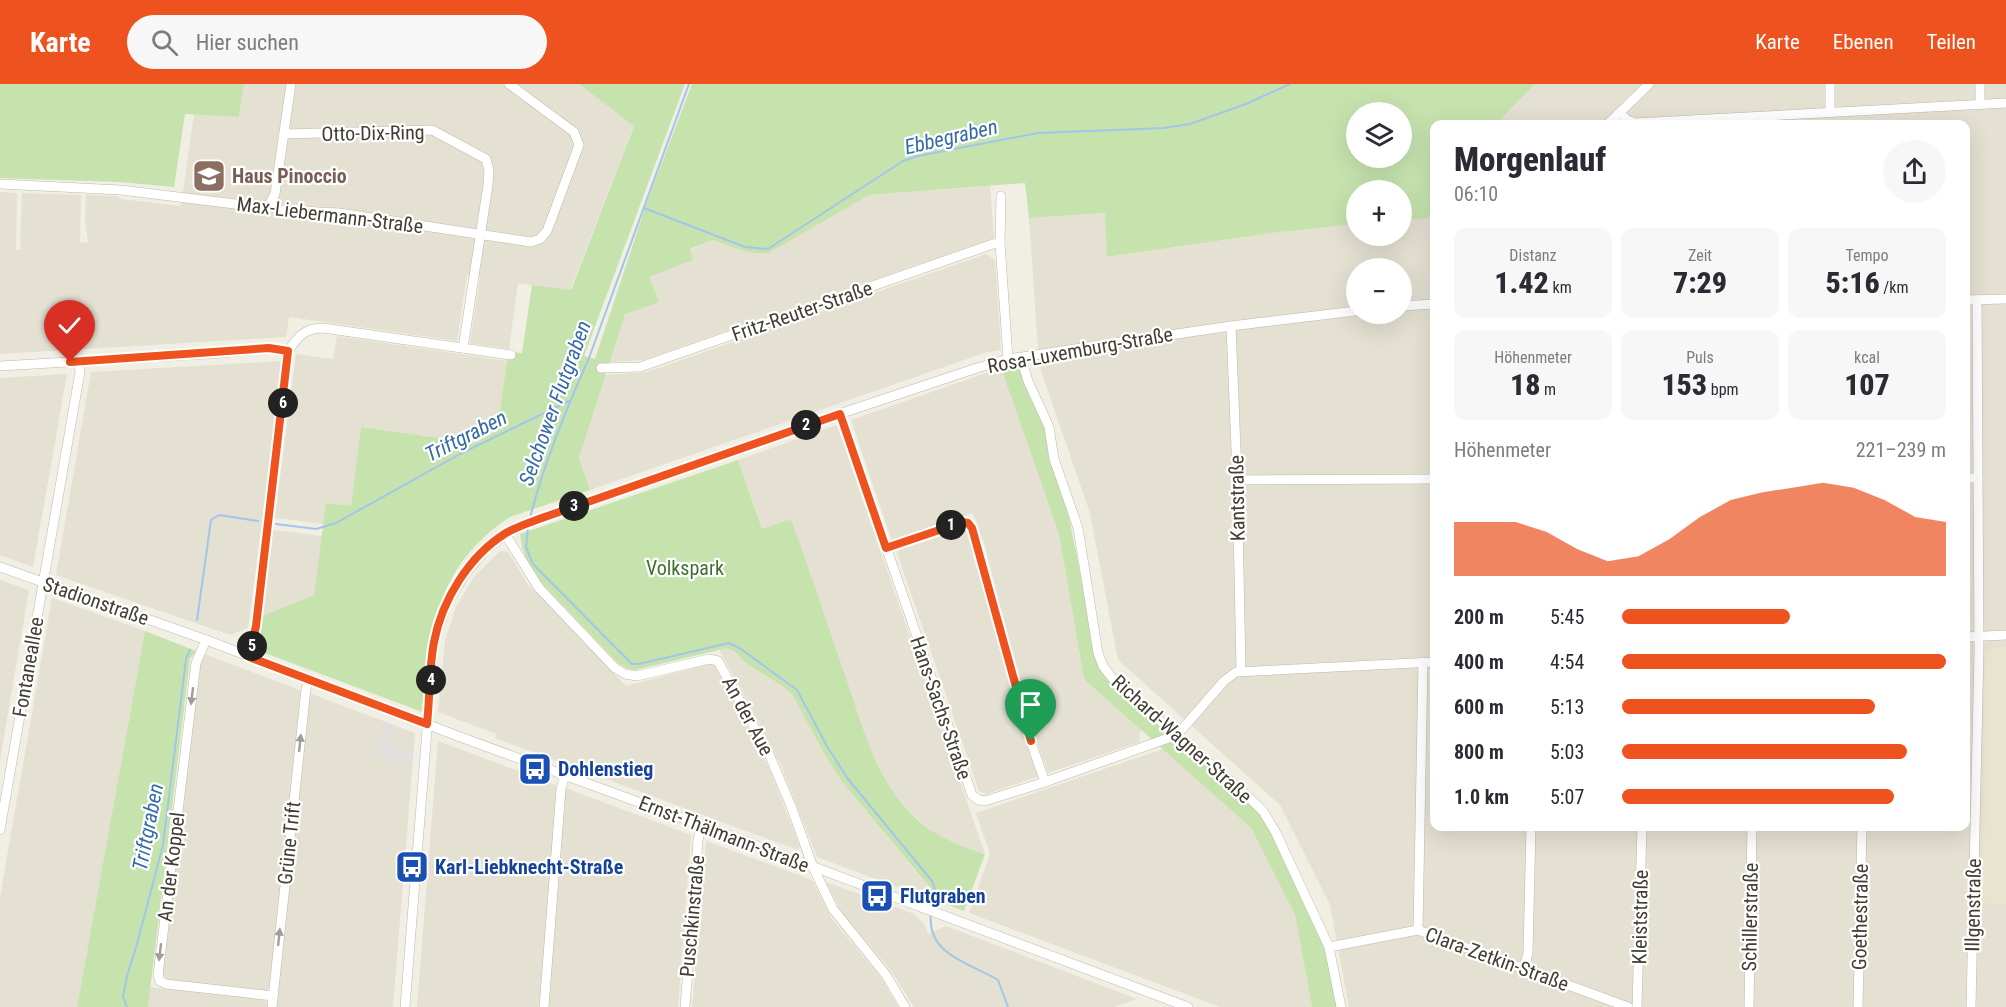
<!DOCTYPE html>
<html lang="de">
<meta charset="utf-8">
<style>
body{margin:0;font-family:"Roboto Condensed",sans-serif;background:#f7f7f7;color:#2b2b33;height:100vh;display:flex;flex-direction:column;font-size:22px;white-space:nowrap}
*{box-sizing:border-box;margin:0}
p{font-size:20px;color:#7c7c81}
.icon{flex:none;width:33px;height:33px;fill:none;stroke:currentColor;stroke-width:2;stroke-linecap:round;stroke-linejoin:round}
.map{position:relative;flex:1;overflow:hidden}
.sheet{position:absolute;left:1430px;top:36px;width:540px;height:711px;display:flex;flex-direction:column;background:#fff;border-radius:12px;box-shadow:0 6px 24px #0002}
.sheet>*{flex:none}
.buttons{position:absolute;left:1346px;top:18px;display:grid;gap:12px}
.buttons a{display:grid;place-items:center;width:66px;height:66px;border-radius:50%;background:#fff;box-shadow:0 6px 24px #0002;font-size:30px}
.pin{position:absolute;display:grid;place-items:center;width:51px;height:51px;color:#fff;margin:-62px -26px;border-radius:50% 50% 50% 0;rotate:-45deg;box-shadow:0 0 6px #0007}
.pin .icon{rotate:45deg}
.km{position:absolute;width:30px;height:30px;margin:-15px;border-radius:50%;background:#222;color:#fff;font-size:16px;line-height:30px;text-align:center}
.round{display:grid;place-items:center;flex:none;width:63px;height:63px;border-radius:32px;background:#f7f7f7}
.head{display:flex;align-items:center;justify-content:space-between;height:102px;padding:0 24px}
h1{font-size:33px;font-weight:800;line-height:45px}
.stats{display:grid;grid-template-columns:repeat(3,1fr);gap:9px;height:102px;padding:6px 24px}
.stats div{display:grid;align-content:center;border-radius:12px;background:#f7f7f7;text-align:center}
.stats b{font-size:30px;font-weight:800}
.stats small{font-size:16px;font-weight:400}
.stats p{font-size:16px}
.chart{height:168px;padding:12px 24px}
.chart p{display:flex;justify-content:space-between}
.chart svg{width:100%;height:108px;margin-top:6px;fill:#ed521f;opacity:.7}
ul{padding:0 24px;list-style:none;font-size:20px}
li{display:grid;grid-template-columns:96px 72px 1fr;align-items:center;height:45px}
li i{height:15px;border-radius:8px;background:#ed521f}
header{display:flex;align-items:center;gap:36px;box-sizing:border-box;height:84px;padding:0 30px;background:#ed521f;color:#fff}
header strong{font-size:28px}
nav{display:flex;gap:33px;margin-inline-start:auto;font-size:21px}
.search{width:420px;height:54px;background:#f7f7f7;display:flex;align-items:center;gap:15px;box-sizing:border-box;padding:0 21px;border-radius:33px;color:#7c7c81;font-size:22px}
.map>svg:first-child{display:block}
</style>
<header>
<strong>Karte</strong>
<div class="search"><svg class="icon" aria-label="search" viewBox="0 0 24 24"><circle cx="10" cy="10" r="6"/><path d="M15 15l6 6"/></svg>Hier suchen</div>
<nav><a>Karte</a><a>Ebenen</a><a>Teilen</a></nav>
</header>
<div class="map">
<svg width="2006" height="923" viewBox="0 0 2006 923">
<rect width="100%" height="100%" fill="#f1eee4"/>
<!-- residential -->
<g fill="#e4e0d2" fill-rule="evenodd">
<polygon points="244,0 579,0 634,41 570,206 518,199 509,265 470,259 480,193 467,191 457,257 289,233 286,253 0,270 0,108 17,109 16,166 20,166 22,109 81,111 80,159 88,158 85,136 86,111 118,112 120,115 181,122 194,30 239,33"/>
<path d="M1535,0H2006V923H1349L1330,821L1280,721L1118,576L1090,429L1039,281L1029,134L1105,129L1108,173L1272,149L1356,140V152H1401V136L1434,134V742H1965V40H1496ZM1356,184H1401V230H1356Z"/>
<polygon points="990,102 994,154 643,276 609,278 625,230 649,193 692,176 690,166 713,156 737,165 769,169 869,111"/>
<polygon points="986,170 995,176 1001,266 987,268 590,406 579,374 605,291 647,288"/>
<polygon points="337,252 507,277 497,347 474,359 361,343 351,423 327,419 324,440 275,434 296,270 333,275"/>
<polygon points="283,277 248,544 230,551 56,491 91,288"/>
<polygon points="1002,286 1059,450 1084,595 1141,645 1139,658 1048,689 1029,634 985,462 973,429 892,457 851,336 992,287"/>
<polygon points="67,290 33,483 0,471 0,294"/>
<polygon points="837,341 985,770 947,757 924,741 906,724 891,706 871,667 791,435 762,445 738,376"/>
<polygon points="961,443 969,447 1039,692 987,710 979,707 896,466"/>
<polygon points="273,446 322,452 314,511 262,532"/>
<polygon points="500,467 508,468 527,499 626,602 713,579 769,684 800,763 798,766 495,654 496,650 438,628 445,557 456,523 474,493"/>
<polygon points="0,496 29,506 0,676"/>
<polygon points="52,514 145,547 77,923 0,923 0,813"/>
<polygon points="727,564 735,568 747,580 781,601 792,610 843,699 926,800 928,804 924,813 817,773 780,679 719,565"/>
<polygon points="205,570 302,607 271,902 264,908 169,897 161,888 200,578"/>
<polygon points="309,609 415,649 393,923 276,923"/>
<polygon points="438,657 558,702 540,923 417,923"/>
<polygon points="1163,665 1251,744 1295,831 1312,923 1220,923 969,829 990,770 976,729"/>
<polygon points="565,704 691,751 678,923 548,923"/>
<polygon points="706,757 812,796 832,835 882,895 898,923 692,923"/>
<polygon points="826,798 914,830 925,841 928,850 946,842 1137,915 1114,923 914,923 892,888 841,827"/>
<polygon points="150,903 264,915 269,923 148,923"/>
</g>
<!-- education -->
<polygon fill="#e9e4ce" points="2006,563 2006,820 1981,819 1985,568 1992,564"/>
<!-- green -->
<g fill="#c6e3ae" fill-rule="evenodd">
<polygon points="0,0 244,0 239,33 185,30 174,103 119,98 0,94"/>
<path d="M579,0H685L584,272L595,275L647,118L692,0H1535L1496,40H1434V134L1401,136V106H1356V140L1272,149L1107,173L1105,129L1029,134L1025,99L869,111L769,169C749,171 732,163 713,156L690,165L693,176L649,193L659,218L625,230L579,374L590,406L510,433C436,481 428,549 425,629L257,566L262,532L314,511L326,419L351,422L361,343L474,359L497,347L507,277L509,268L522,269L532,201L571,206L634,42ZM1356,28H1401V74H1356Z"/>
<polygon points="1011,279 1020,284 1042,335 1067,424 1099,580 1259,728 1270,746 1325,864 1337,923 1312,923 1295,831 1251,744 1084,595 1059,450 1000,281"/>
<path d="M738,376L762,445L791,435C810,488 828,541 846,594C862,639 873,686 904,722C928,750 952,759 985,770L964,827L930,814L931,805L843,699L828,676L792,610L781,601L747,580L735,568L727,564L635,586L626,584L618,579L539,496L527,477L522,463L520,450Z"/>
<polygon points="145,547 196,567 190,575 148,923 77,923"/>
</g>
<!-- parking -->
<polygon fill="#e1e0dc" points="387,638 397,642 391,659 409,666 411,674 413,675 413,680 403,679 397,676 395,678 386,678 387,674 375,673"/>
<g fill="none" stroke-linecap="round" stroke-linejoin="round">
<!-- stream -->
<g stroke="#a2c6eb" stroke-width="2">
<polyline points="644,124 745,163 768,165 903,77 918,72 1038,49 1164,44 1190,40 1246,20 1290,0"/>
<path d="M530,434C544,379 566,326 589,274L689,0"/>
<polyline points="276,440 316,445 336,439 460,370 569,317"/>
<polyline points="528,442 526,463 533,480 632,580 639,580 729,559 741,565 797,606 828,664 848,695 932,797 935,805 932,823"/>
<polyline points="197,536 211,436 219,431 258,437"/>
<path d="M931,829C926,871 970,879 998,896L1008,923"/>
<polyline points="127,923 123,913 127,892 137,860 163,761 186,575 190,566"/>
</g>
<!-- minor casing -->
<g stroke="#beb9aa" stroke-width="10">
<g id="minor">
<polyline points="1980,0 1980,20"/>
<polyline points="1830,28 1830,0"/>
<polyline points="1619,29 1627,36 1635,39 2006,19"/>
<polyline points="1608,40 1649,0"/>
<polyline points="284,50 432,46 486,75 489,86 488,101 463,264"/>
<polyline points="0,100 121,106 259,123 269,121 279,126 339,129 531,158 540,155 547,147 579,61 574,48 509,0"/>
<polyline points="1001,112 1000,159 1008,275"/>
<polyline points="269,121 275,110 291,0"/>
<polyline points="1965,216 2006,215"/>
<polyline points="1401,222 1434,220"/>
<polyline points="1231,242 1237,390 1241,586"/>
<polyline points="1021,274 1028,297 1049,343 1054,375 1078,444 1098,569 1103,582 1116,599 1242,707 1263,727 1276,749 1329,863 1341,923"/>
<polyline points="0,282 222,269 269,264 288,267"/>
<polyline points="601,284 640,283 993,160 1000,159"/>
<polyline points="840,330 972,711 979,716 985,717 1045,698 1177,651"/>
<polyline points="1965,394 1978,394"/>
<polyline points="1237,396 1434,395"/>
<polyline points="505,450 539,504 615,584 625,590 637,592 709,575 718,577 769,670 791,722 813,783 833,825 886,891 905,923"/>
<polyline points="886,464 963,438 968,439 972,444 1027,647 1045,698"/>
<polyline points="0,483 201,554 463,654 742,756 1188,923"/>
<polyline points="1965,553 2006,551"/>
<polyline points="206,556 196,579 158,891 160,897 166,900 273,912"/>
<path d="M249,573L256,542L288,267C298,253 304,244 323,244L511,271"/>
<polyline points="1177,651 1224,597 1236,588 1434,578"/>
<polyline points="0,746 80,288 79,278"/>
<polyline points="1418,846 1423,578"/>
<polyline points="1329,863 1418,846 1628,923"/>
<polyline points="1524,885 1528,869 1531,742"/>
<polyline points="272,923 306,605 309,595"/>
<polyline points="405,923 434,558 447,519 465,490 486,465 514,444 806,341 977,284 1008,275 1231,242 1356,227"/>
<polyline points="544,923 561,705 565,691"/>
<polyline points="685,923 698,756 702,741"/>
<polyline points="1637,923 1642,742"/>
<polyline points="1749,923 1752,742"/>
<polyline points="1858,923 1862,742"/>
<polyline points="1971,923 1979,566 1977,216"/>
</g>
</g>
<!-- minor -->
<use href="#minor" stroke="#fff" stroke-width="9"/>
</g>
<!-- one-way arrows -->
<defs><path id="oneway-solid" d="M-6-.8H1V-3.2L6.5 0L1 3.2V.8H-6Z" transform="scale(1.5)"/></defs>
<g fill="#a09e9a">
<use href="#oneway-solid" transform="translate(192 612) rotate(97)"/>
<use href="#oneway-solid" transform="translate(300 659) rotate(-84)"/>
<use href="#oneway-solid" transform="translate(279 853) rotate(-84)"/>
<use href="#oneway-solid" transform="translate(160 868) rotate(97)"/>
</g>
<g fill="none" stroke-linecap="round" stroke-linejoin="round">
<!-- route casing -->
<g stroke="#fff" stroke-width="12">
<path id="route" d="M70,278L269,264L288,267L256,542L249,573L427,640C430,613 429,584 434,558C442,516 469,472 506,449C516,443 528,439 539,435L840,330L886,464L963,438L968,439L972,444L1031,657"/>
</g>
<!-- route -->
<use href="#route" stroke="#ed521f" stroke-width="8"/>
</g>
<!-- icons -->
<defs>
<g id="school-square" transform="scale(1.725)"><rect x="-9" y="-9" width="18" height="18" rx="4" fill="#8d6e63" stroke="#fff"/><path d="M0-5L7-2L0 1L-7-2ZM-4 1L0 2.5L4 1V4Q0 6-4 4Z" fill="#fff"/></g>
<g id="bus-square" transform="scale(1.725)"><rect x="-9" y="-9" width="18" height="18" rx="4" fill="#1a4fb4" stroke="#fff"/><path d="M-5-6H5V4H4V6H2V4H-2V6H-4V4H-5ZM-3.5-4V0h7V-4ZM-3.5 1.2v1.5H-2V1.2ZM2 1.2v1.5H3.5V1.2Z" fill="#fff"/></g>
</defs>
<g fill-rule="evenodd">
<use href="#school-square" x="209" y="92"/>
<use href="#bus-square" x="535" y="685"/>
<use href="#bus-square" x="412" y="783"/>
<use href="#bus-square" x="877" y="812"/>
</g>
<g text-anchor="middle" stroke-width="4.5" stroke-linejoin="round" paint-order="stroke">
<!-- street labels -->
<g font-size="20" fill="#423e34" stroke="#fff">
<text transform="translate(373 49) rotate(-1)" y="7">Otto-Dix-Ring</text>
<text transform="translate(330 131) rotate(7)" y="7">Max-Liebermann-Straße</text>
<text transform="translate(802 227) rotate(-19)" y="7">Fritz-Reuter-Straße</text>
<text transform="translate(1080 266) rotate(-10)" y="7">Rosa-Luxemburg-Straße</text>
<text transform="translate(1237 414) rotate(-91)" y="7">Kantstraße</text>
<text transform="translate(96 517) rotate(19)" y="7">Stadionstraße</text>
<text transform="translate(28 583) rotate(-80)" y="7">Fontaneallee</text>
<text transform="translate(941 624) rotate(71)" y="7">Hans-Sachs-Straße</text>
<text transform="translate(748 632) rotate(62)" y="7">An der Aue</text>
<text transform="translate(1182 655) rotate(42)" y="7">Richard-Wagner-Straße</text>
<text transform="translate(724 750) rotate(21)" y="7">Ernst-Thälmann-Straße</text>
<text transform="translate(289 759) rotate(-84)" y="7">Grüne Trift</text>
<text transform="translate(171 783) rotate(-83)" y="7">An der Koppel</text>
<text transform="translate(1973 821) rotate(-89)" y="7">Illgenstraße</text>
<text transform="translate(692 832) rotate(-85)" y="7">Puschkinstraße</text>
<text transform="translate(1640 833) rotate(-89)" y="7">Kleiststraße</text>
<text transform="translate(1750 833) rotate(-89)" y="7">Schillerstraße</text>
<text transform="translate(1860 833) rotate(-89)" y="7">Goethestraße</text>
<text transform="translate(1497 875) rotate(20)" y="7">Clara-Zetkin-Straße</text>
</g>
<!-- education labels -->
<g font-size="20" font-weight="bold" fill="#785e54" stroke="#fff" text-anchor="start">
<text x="232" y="99">Haus Pinoccio</text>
</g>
<!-- park labels -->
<g font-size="20" fill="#3f702c" stroke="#fff">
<text x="685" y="491">Volkspark</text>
</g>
<!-- transit labels -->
<g font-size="20" font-weight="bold" fill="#164399" stroke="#fff" text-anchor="start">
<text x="558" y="692">Dohlenstieg</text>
<text x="435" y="790">Karl-Liebknecht-Straße</text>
<text x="900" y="819">Flutgraben</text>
</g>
<!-- water labels -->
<g font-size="21" font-style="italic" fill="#356ba7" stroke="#fff">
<text transform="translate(951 53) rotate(-13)" y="7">Ebbegraben</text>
<text transform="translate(555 319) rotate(-70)" y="7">Selchower Flutgraben</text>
<text transform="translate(466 352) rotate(-27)" y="7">Triftgraben</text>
<text transform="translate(148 743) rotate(-79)" y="7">Triftgraben</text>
</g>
</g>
</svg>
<div class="buttons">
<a><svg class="icon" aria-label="layers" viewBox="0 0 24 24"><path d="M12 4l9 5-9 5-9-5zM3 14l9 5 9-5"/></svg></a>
<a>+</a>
<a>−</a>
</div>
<div class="pin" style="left:1031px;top:657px;background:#1e9e55"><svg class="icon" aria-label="arrive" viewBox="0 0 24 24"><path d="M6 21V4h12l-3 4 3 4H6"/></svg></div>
<div class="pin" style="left:70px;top:278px;background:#d93025"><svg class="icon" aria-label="check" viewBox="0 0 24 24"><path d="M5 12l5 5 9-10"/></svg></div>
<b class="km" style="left:951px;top:441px">1</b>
<b class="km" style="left:806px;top:341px">2</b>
<b class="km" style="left:574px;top:422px">3</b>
<b class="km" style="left:431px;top:596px">4</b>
<b class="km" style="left:252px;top:562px">5</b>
<b class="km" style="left:283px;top:319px">6</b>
<section class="sheet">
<div class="head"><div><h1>Morgenlauf</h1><p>06:10</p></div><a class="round"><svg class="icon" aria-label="share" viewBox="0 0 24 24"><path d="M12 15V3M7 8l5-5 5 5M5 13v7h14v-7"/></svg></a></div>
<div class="stats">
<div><p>Distanz</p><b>1.42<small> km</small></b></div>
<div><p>Zeit</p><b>7:29</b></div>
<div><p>Tempo</p><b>5:16<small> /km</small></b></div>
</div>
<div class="stats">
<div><p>Höhenmeter</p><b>18<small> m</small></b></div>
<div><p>Puls</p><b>153<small> bpm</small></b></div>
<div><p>kcal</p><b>107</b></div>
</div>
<div class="chart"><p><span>Höhenmeter</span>221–239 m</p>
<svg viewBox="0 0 160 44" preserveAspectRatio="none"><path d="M0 44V22L10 22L20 22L30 26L40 33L50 38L60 36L70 29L80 20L90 13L100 10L110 8L120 6L130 8L140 13L150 20L160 22V44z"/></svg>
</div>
<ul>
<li><b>200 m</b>5:45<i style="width:52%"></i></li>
<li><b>400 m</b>4:54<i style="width:100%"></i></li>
<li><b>600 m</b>5:13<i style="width:78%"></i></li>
<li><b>800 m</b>5:03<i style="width:88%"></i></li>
<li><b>1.0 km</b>5:07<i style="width:84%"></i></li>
</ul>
</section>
</div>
